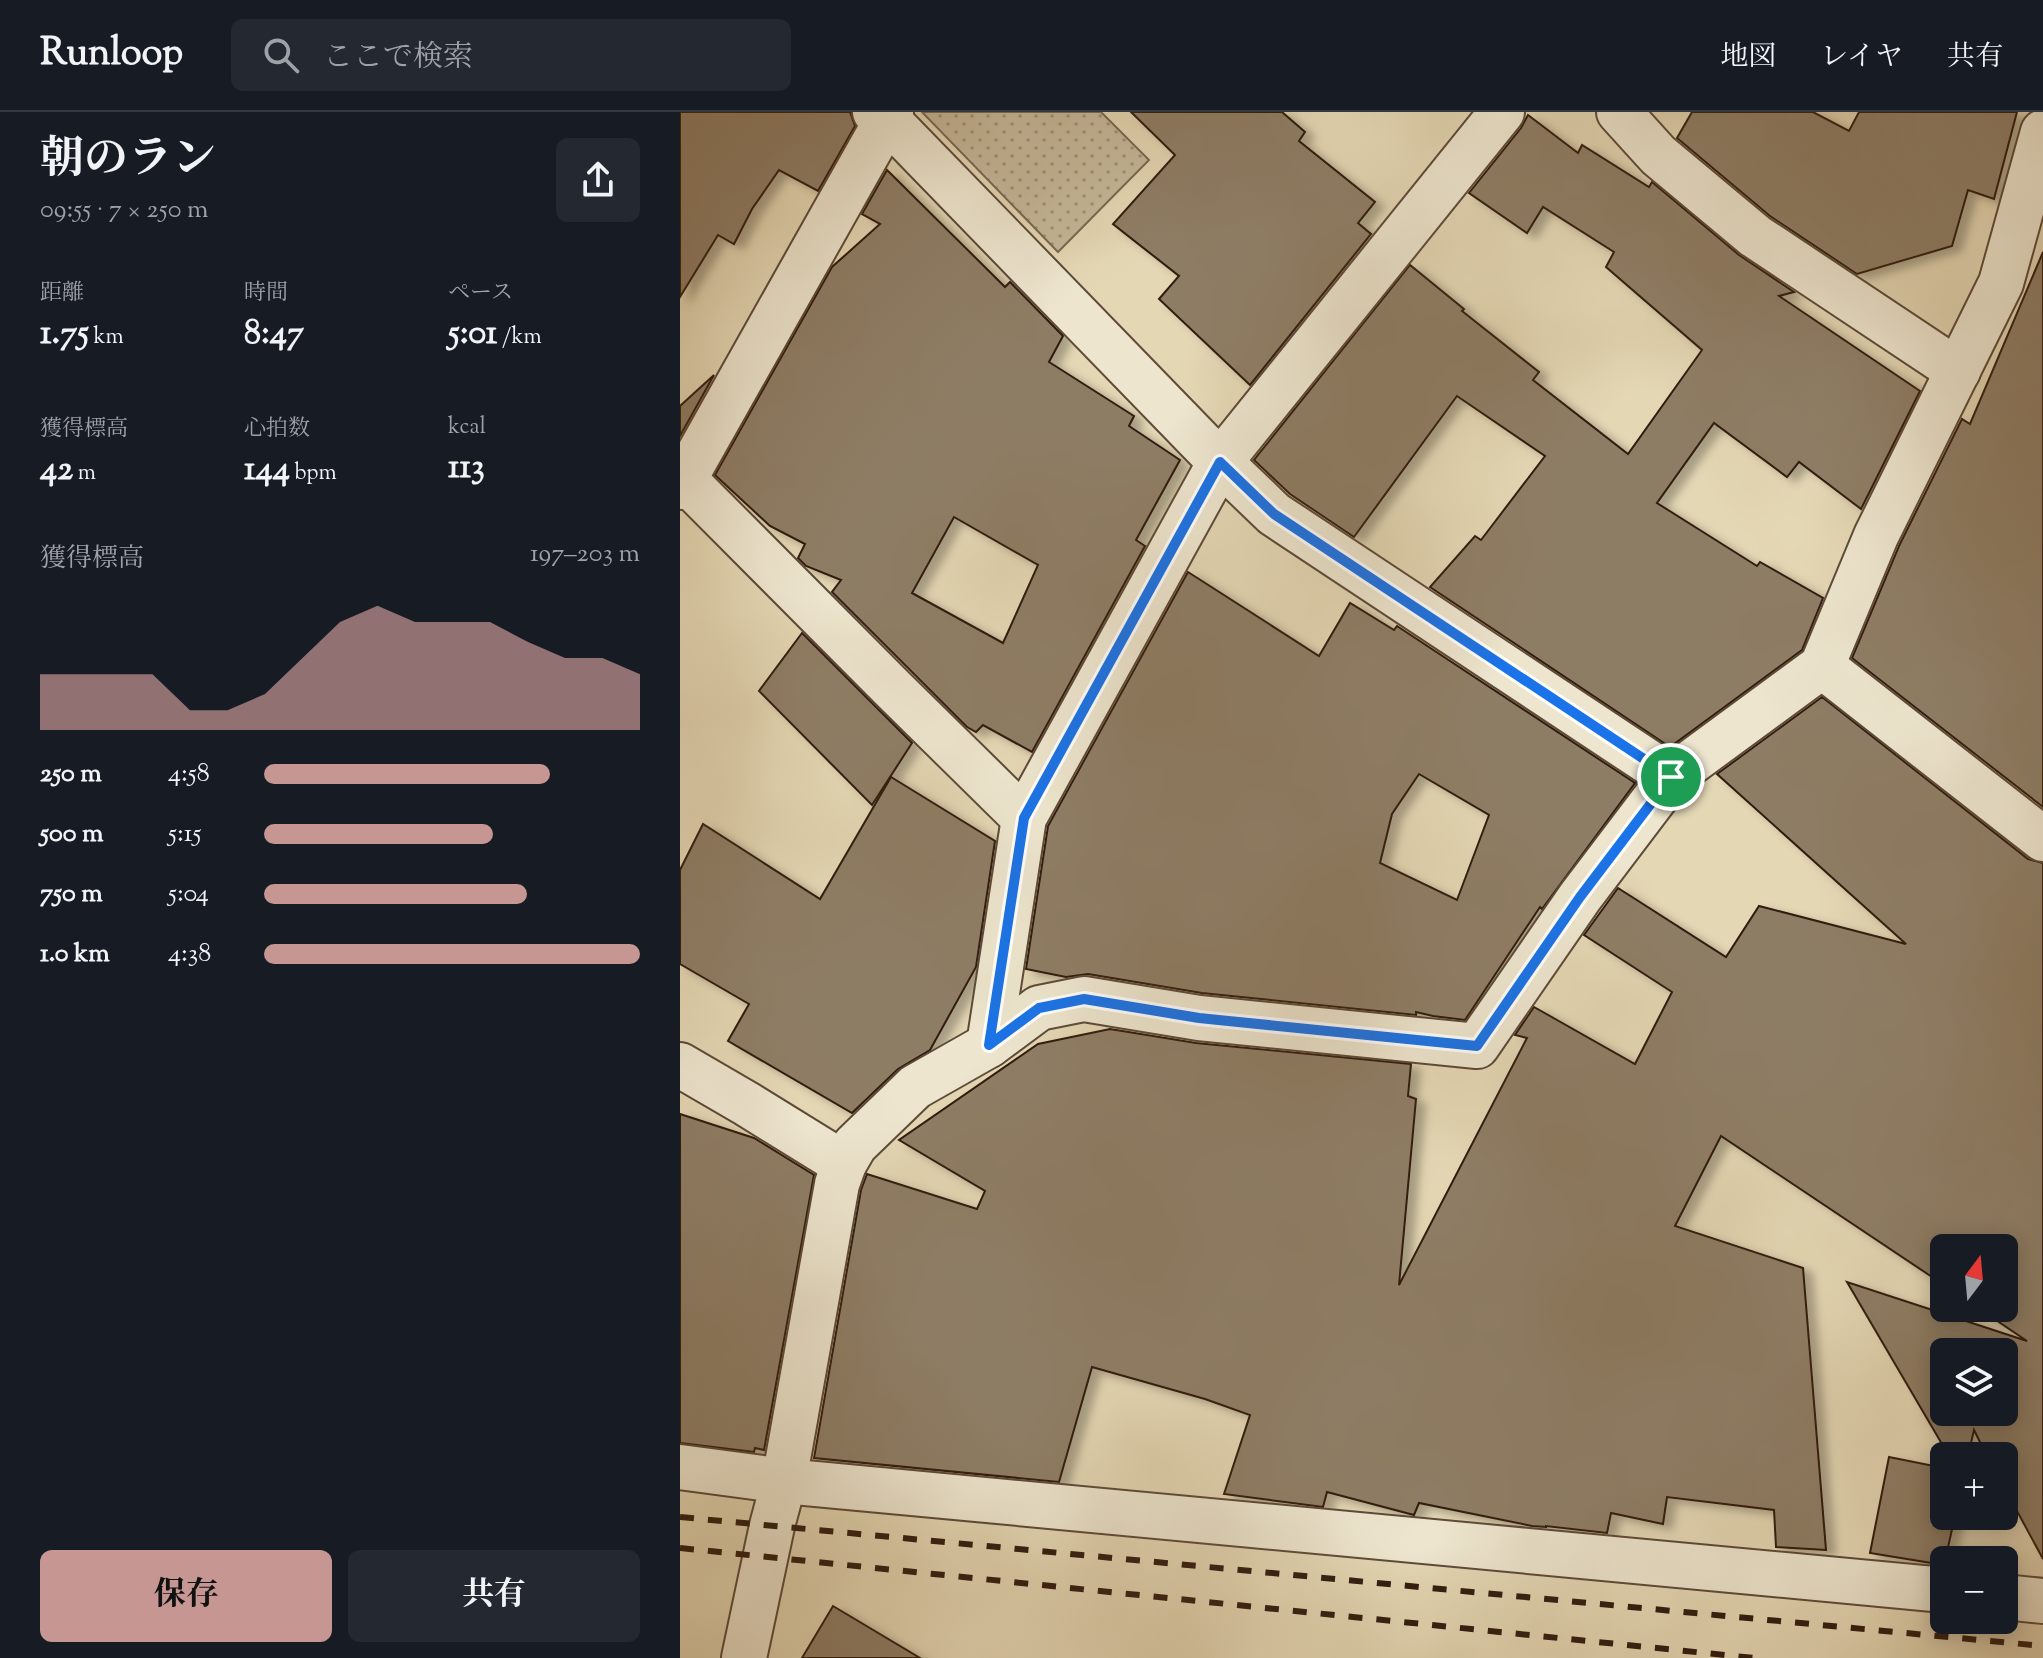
<!DOCTYPE html>
<html lang="ja">
<meta charset="utf-8">
<style>
body{margin:0;font-family:"Sorts Mill Goudy","Noto Serif JP",serif;background:#242831;color:#f1f3f6;height:100vh;display:flex;flex-direction:column;font-size:30px;white-space:nowrap}
*{box-sizing:border-box;margin:0}
p{font-size:26px;color:#9ea1a6}
.icon{flex:none;width:44px;height:44px;fill:none;stroke:currentColor;stroke-width:2;stroke-linecap:round;stroke-linejoin:round}
.map{position:relative;flex:1;overflow:hidden}
.side{display:flex;flex-direction:column;background:#171b24;width:680px}
.side>*{flex:none}
.needle{width:52px;rotate:16deg}
.tools{position:absolute;left:1250px;top:1122px;display:grid;gap:16px}
.tools a{display:grid;place-items:center;width:88px;height:88px;border-radius:12px;background:#171b24;box-shadow:0 4px 20px #0003;font-size:40px}
.pin{position:absolute;display:grid;place-items:center;width:68px;height:68px;color:#fff;margin:-34px;border:4px solid #fff;border-radius:50%;box-shadow:0 2px 8px #0007}
.round{display:grid;place-items:center;flex:none;width:84px;height:84px;border-radius:12px;background:#242831}
.summary{display:flex;align-items:center;justify-content:space-between;height:136px;padding:0 40px}
h1{font-size:44px;font-weight:700;line-height:60px}
.figures{display:grid;grid-template-columns:repeat(3,1fr);gap:12px;height:136px;padding:8px 40px}
.figures div{display:grid;align-content:center}
.figures b{font-size:34px;font-weight:700}
.figures small{font-size:22px;font-weight:400}
.figures p{font-size:22px}
.chart{height:224px;padding:16px 40px}
.chart p{display:flex;justify-content:space-between}
.chart svg{width:100%;height:144px;margin-top:8px;fill:#c59692;opacity:.7}
.primary-button{display:flex;gap:16px;margin-top:auto;padding:16px 40px}
.primary-button a{flex:1;height:92px;border-radius:12px;background:#c59692;color:#111;font-size:32px;font-weight:700;line-height:92px;text-align:center}
.primary-button a+a{background:#242831;color:#f1f3f6}
ul{padding:0 40px;list-style:none;font-size:26px}
li{display:grid;grid-template-columns:128px 96px 1fr;align-items:center;height:60px}
li i{height:20px;border-radius:10px;background:#c59692}
header{display:flex;align-items:center;gap:48px;box-sizing:border-box;height:112px;padding:0 40px;background:#171b24;border-bottom:2px solid #363941}
header strong{font-size:38px}
nav{display:flex;gap:44px;margin-inline-start:auto;font-size:28px}
.search{width:560px;height:72px;background:#242831;display:flex;align-items:center;gap:20px;box-sizing:border-box;padding:0 28px;border-radius:12px;color:#9ea1a6;font-size:30px}
main{display:flex;flex:1;min-height:0}
.map>svg:first-child{display:block}
</style>
<header>
<strong>Runloop</strong>
<div class="search"><svg class="icon" aria-label="search" viewBox="0 0 24 24"><circle cx="10" cy="10" r="6"/><path d="M15 15l6 6"/></svg>ここで検索</div>
<nav><a>地図</a><a>レイヤ</a><a>共有</a></nav>
</header>
<main>
<section class="side">
<div class="summary"><div><h1>朝のラン</h1><p>09:55 · 7 × 250 m</p></div><a class="round"><svg class="icon" aria-label="share" viewBox="0 0 24 24"><path d="M12 15V3M7 8l5-5 5 5M5 13v7h14v-7"/></svg></a></div>
<div class="figures">
<div><p>距離</p><b>1.75<small> km</small></b></div>
<div><p>時間</p><b>8:47</b></div>
<div><p>ペース</p><b>5:01<small> /km</small></b></div>
</div>
<div class="figures">
<div><p>獲得標高</p><b>42<small> m</small></b></div>
<div><p>心拍数</p><b>144<small> bpm</small></b></div>
<div><p>kcal</p><b>113</b></div>
</div>
<div class="chart"><p><span>獲得標高</span>197–203 m</p>
<svg viewBox="0 0 160 44" preserveAspectRatio="none"><path d="M0 44V27L10 27L20 27L30 27L40 38L50 38L60 33L70 22L80 11L90 6L100 11L110 11L120 11L130 17L140 22L150 22L160 27V44z"/></svg>
</div>
<ul>
<li><b>250 m</b>4:58<i style="width:76%"></i></li>
<li><b>500 m</b>5:15<i style="width:61%"></i></li>
<li><b>750 m</b>5:04<i style="width:70%"></i></li>
<li><b>1.0 km</b>4:38<i style="width:100%"></i></li>
</ul>
<div class="primary-button"><a>保存</a><a>共有</a></div>
</section>
<div class="map">
<svg width="1363" height="1546" viewBox="0 0 1363 1546">
<defs>
<pattern id="park-dots" width="8" height="8" patternUnits="userSpaceOnUse" patternTransform="scale(2)"><rect width="8" height="8" fill="#c5b798"/><path d="M2 2h.1M6 6h.1" fill="none" stroke="#a0947b" stroke-width="1.8" stroke-linecap="round"/></pattern>
<filter id="shadow"><feDropShadow dx="9" dy="5" stdDeviation="4" flood-color="#0004"/></filter>
</defs>
<rect width="100%" height="100%" fill="#e4d7b4"/>
<filter id="stains"><feTurbulence type="fractalNoise" baseFrequency=".0025" numOctaves="4"/><feColorMatrix values="0 0 0 0 .2 0 0 0 0 .09 0 0 0 0 .02 0 0 0 .5 -.17"/></filter>
<radialGradient id="worn" r=".72"><stop offset=".6" stop-color="#630" stop-opacity="0"/><stop offset="1" stop-color="#630" stop-opacity=".3"/></radialGradient>
<!-- park -->
<polygon fill="url(#park-dots)" stroke="#7a6954" stroke-width="2" points="242,0 421,0 469,48 378,140"/>
<!-- building -->
<g fill="#8e7d65" stroke="#301b10" stroke-width="2" fill-rule="evenodd" filter="url(#shadow)">
<polygon points="0,0 170,0 175,14 138,79 99,58 72,97 54,132 38,123 0,185"/>
<polygon points="451,0 602,0 625,20 619,29 695,90 678,111 691,122 570,273 479,187 499,164 433,112 495,43"/>
<polygon points="1012,0 1133,0 1169,19 1179,0 1337,0 1314,87 1288,78 1272,134 1177,162 1090,104 997,26"/>
<polygon points="848,3 898,41 902,33 969,75 972,70 1059,143 1114,180 1099,184 1240,279 1181,397 1119,350 1107,365 1034,311 977,391 1077,454 1080,450 1143,486 1122,538 990,635 750,475 795,424 801,428 865,344 777,284 674,425 610,382 574,348 730,153 784,197 782,199 859,260 853,268 948,342 1022,238 926,155 934,140 863,95 847,121 789,81 841,16"/>
<path d="M207,58L325,175L330,170L383,224L369,250L454,304L449,314L500,348L456,428L465,434L352,640L303,613L296,620L287,615L152,480L161,468L126,454L118,446L125,432L90,414L35,363L152,155L200,112L182,102ZM274,405L358,453L323,531L232,481Z"/>
<polygon points="1363,140 1363,695 1172,546 1219,434 1282,307 1290,312"/>
<polygon points="34,263 0,324 0,294"/>
<path d="M508,460L639,544L670,491L714,518L717,514L955,671L862,797L860,795L785,908L753,904L736,900V903L522,881L408,862L386,865L346,857L368,714ZM739,662L809,703L777,788L700,751L712,702Z"/>
<polygon points="122,521 232,631 192,693 79,579"/>
<path d="M1142,585L1348,747L1363,751V1447L1324,1375V1344H1307L1294,1318L1288,1344H1269L1167,1170L1347,1229L1298,1196H1324V1136H1264V1173L1041,1024L995,1114L1123,1156L1146,1438L1096,1435L1094,1398L987,1385L983,1412L931,1401L927,1421L866,1414V1415L852,1414L739,1391L734,1403L647,1380L643,1395L544,1382L570,1303L525,1287L412,1255L379,1370L134,1346L181,1078L187,1062L297,1097L305,1079L219,1028L358,932L430,917L516,931L731,952L728,984L736,987L719,1173L847,926L835,923L854,895L955,952L992,880L904,823L938,776L1046,845L1079,794L1226,832L1037,662ZM1264,1240H1324V1300H1264Z"/>
<polygon points="211,665 315,729 296,855 250,938 218,957 172,1001 48,929 69,892 0,852 0,758 23,712 140,787"/>
<polygon points="0,1002 74,1026 134,1063 84,1338 75,1336 74,1340 0,1331"/>
<polygon points="1209,1345 1264,1356 1264,1404 1275,1404 1264,1453 1190,1441"/>
<polygon points="153,1494 240,1546 122,1546"/>
</g>
<g fill="none" stroke-linecap="round" stroke-linejoin="round">
<!-- minor casing -->
<g stroke="#5d4a39" stroke-width="48">
<g id="minor">
<polyline points="195,0 207,7 540,350 594,402 991,665"/>
<polyline points="939,0 978,43 1075,124 1278,259"/>
<polyline points="0,365 4,367 214,578 344,706"/>
<polyline points="0,375 211,0"/>
<polyline points="1142,554 1363,727"/>
<polyline points="309,933 344,706 540,350 822,0"/>
<polyline points="0,953 67,992 164,1052"/>
<polyline points="0,1355 104,1369 1264,1478"/>
<polyline points="1324,1485 1363,1489"/>
<polyline points="64,1546 92,1414 104,1369 157,1072 164,1052 175,1033 235,975 309,933 359,896 404,887 519,906 797,934 900,785 991,665 1142,554 1196,424 1321,171 1363,20"/>
</g>
</g>
<!-- minor -->
<use href="#minor" stroke="#ede5ce" stroke-width="44"/>
<!-- rail -->
<g stroke="#301b10" stroke-width="6" stroke-dasharray="14 14" stroke-linecap="butt">
<polyline points="0,1405 1363,1534"/>
<polyline points="0,1436 1074,1546"/>
</g>
</g>
<g fill="none" stroke-linecap="round" stroke-linejoin="round">
<!-- route casing -->
<g stroke="#fff" stroke-width="16">
<polygon id="route" points="540,350 594,402 991,665 900,785 797,934 519,906 404,887 359,896 309,933 344,706"/>
</g>
<!-- route -->
<use href="#route" stroke="#1a73e8" stroke-width="10"/>
</g>
<rect width="100%" height="100%" filter="url(#stains)"/>
<rect width="100%" height="100%" fill="url(#worn)"/>
</svg>
<div class="tools">
<a><svg class="needle" viewBox="-14 -14 28 28"><path d="M0-13l5 13h-10z" fill="#e53935"/><path d="M0 13l5-13h-10z" fill="#9ea1a6"/></svg></a>
<a><svg class="icon" aria-label="layers" viewBox="0 0 24 24"><path d="M12 4l9 5-9 5-9-5zM3 14l9 5 9-5"/></svg></a>
<a>+</a>
<a>−</a>
</div>
<div class="pin" style="left:991px;top:665px;background:#1e9e55"><svg class="icon" aria-label="arrive" viewBox="0 0 24 24"><path d="M6 21V4h12l-3 4 3 4H6"/></svg></div>
</div>
</main>
